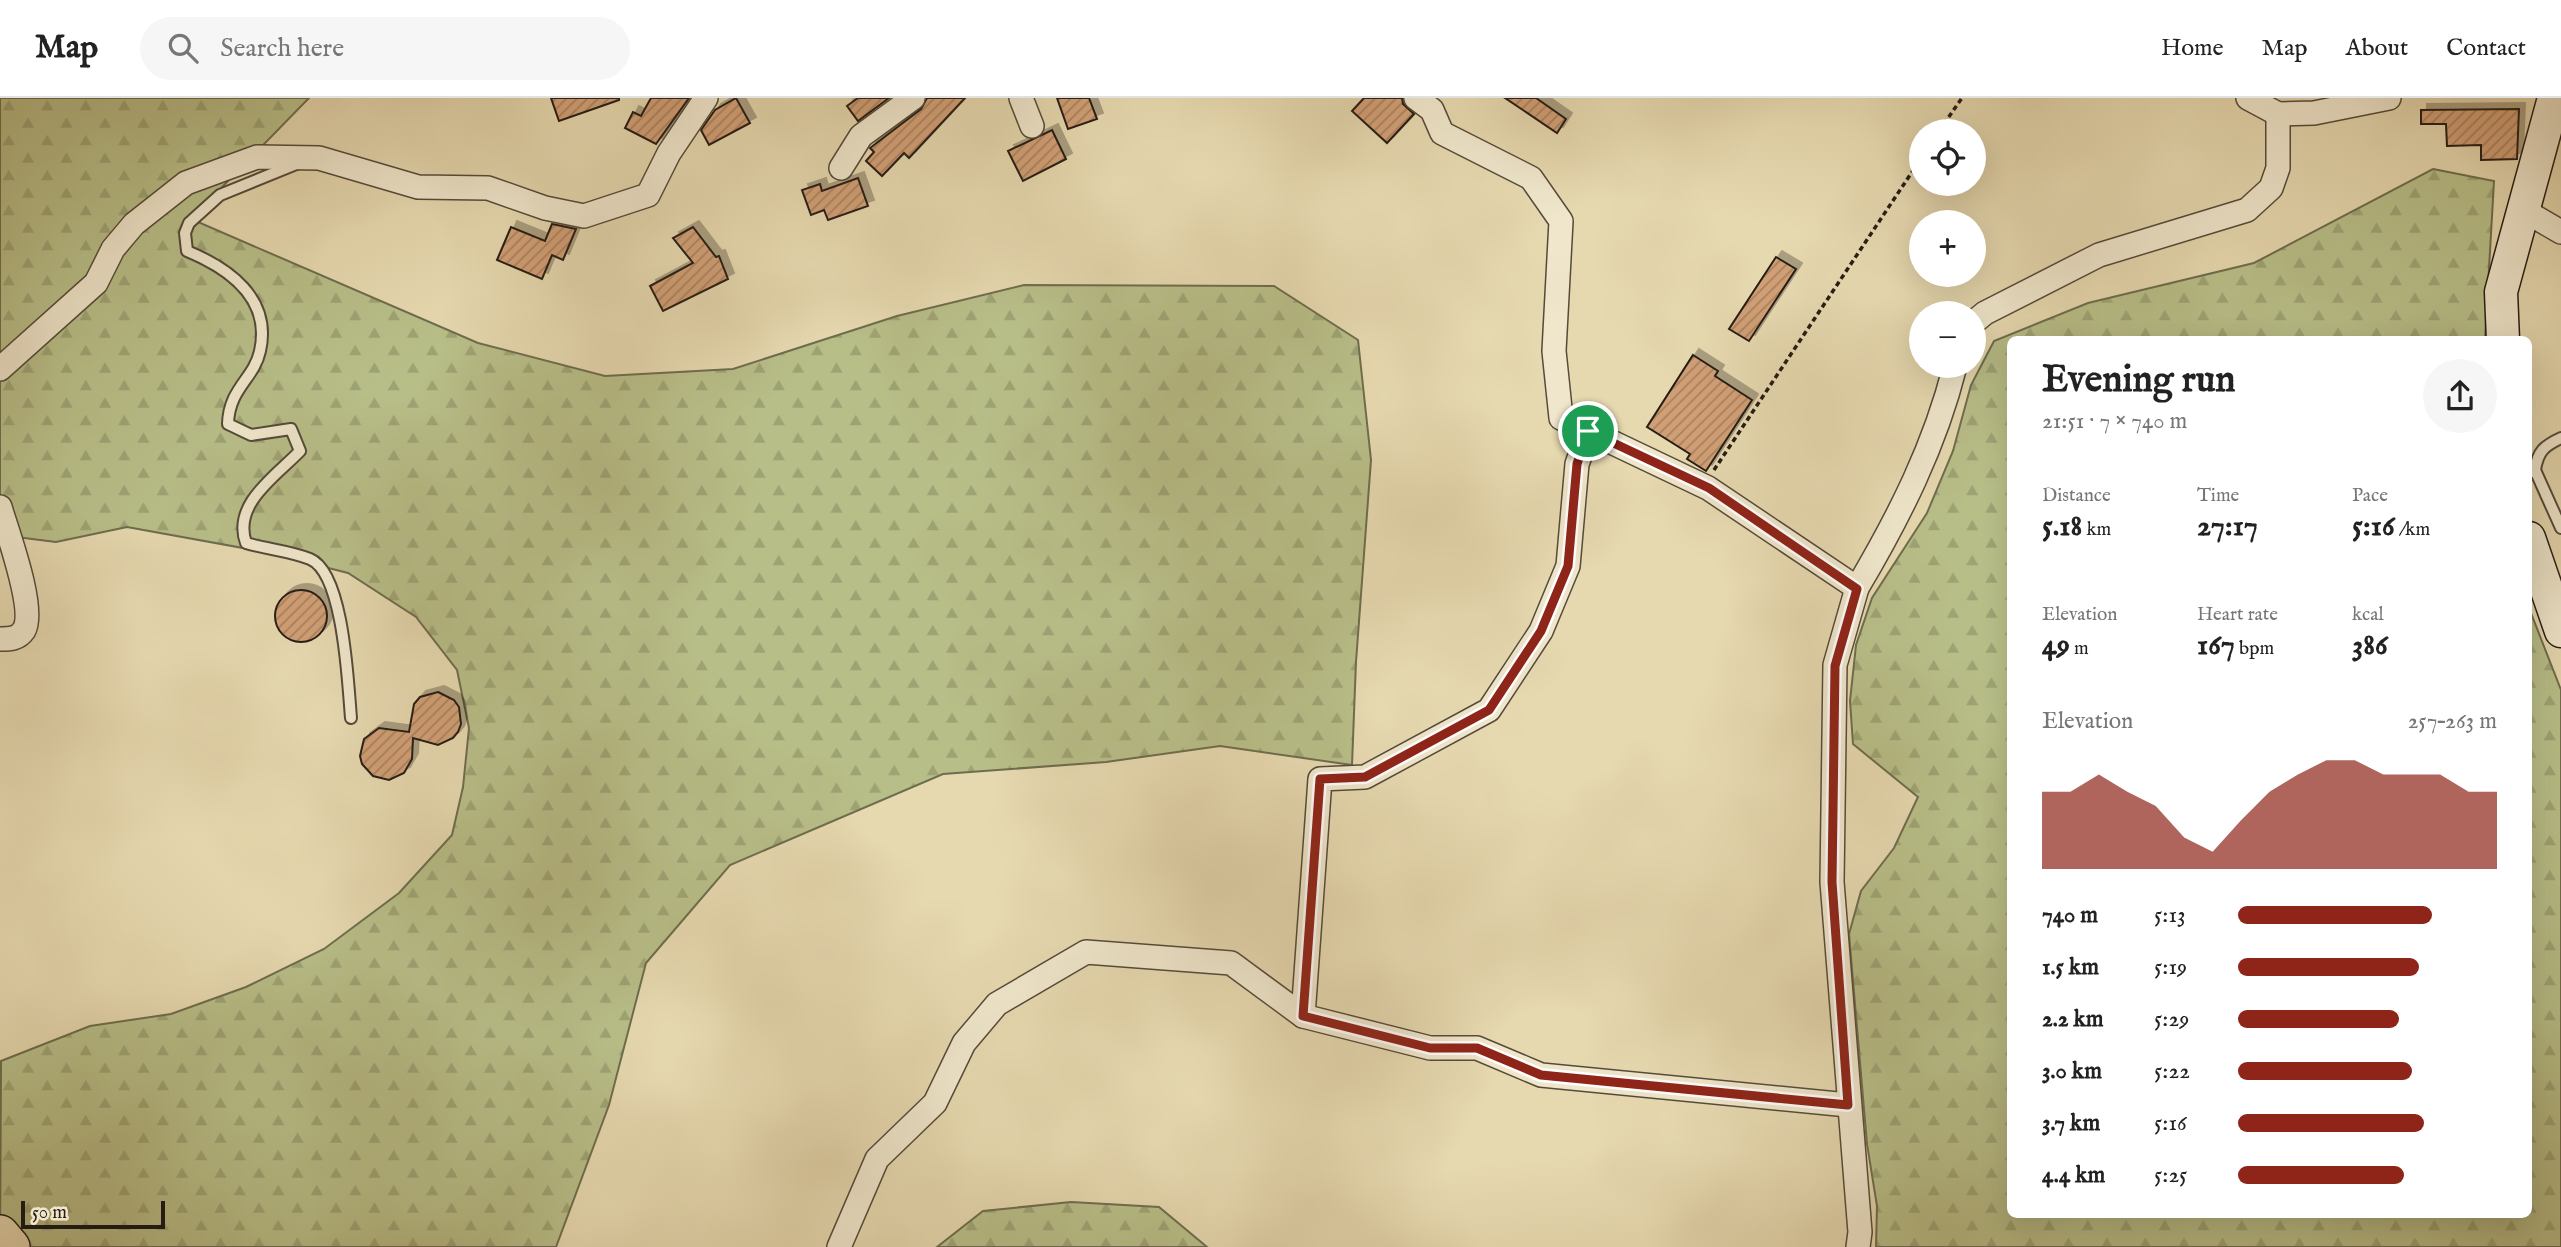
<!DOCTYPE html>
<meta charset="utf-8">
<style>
body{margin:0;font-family:"IM FELL English",serif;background:#f6f6f6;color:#222;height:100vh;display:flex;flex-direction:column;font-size:26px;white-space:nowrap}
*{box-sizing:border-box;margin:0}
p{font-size:23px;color:#767676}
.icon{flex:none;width:38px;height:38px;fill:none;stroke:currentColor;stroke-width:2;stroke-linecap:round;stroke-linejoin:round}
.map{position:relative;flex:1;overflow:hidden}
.panel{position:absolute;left:2007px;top:238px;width:525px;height:882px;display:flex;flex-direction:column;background:#fff;border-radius:10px;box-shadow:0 7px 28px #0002}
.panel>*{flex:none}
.buttons{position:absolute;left:1909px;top:21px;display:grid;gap:14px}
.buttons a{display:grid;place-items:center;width:77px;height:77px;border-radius:50%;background:#fff;box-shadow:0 7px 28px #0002;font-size:35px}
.scale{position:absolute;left:21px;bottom:18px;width:144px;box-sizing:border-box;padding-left:7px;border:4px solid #251c13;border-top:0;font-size:19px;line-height:24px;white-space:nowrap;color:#251c13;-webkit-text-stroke:5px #efe6cb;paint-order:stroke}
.pin{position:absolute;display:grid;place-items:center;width:60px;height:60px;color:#fff;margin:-30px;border:4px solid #fff;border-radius:50%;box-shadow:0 2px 7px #0007}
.round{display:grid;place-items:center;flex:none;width:74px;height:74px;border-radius:37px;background:#f6f6f6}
.headline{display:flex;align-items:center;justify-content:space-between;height:119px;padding:0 35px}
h1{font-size:38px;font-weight:700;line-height:52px}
.figures{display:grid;grid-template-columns:repeat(3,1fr);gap:10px;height:119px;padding:7px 35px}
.figures div{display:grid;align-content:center}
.figures b{font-size:30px;font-weight:700}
.figures small{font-size:19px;font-weight:400}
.figures p{font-size:19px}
.chart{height:196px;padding:14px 35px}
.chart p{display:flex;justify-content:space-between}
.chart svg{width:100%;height:126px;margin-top:7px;fill:#8f2418;opacity:.7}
ul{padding:0 35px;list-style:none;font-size:23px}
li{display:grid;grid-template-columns:112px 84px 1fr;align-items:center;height:52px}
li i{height:18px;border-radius:9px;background:#8f2418}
header{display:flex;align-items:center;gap:42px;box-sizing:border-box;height:98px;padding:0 35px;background:#fff;border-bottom:2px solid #e0e0e0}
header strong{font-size:33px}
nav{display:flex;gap:38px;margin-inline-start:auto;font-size:24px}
.search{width:490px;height:63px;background:#f6f6f6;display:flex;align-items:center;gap:18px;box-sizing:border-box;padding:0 24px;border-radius:38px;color:#767676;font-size:26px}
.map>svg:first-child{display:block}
</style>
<header>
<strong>Map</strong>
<div class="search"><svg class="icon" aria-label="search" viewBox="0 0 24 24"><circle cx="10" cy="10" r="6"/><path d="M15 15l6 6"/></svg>Search here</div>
<nav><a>Home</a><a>Map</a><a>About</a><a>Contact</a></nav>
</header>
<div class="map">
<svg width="2561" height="1149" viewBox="0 0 2561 1149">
<defs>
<pattern id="forest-firs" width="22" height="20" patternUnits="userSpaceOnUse" patternTransform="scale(1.75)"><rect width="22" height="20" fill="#b8be88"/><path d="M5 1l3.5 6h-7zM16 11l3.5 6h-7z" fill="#9ea374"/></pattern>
<pattern id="building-hatch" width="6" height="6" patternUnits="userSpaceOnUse" patternTransform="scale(1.75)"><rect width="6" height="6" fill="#d19f75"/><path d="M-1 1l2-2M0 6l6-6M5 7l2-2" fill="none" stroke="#a9815f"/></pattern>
<filter id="shadow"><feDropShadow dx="6" dy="-6" stdDeviation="0" flood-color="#0004"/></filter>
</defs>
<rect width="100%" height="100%" fill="#e6d8af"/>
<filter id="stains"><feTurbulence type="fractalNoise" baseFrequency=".00286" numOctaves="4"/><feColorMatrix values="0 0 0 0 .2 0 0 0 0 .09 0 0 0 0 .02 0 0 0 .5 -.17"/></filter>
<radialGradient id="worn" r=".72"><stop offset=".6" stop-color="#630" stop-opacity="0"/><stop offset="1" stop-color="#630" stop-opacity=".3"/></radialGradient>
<!-- forest -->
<g fill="url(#forest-firs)" stroke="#6e6d4e" stroke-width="2">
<polygon points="0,0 309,0 191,121 478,245 605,278 733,271 897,218 1024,187 1274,188 1358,242 1371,362 1356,564 1352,667 1220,648 1106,664 943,676 730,767 646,865 609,1007 556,1149 0,1149 1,963 90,928 171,916 246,889 324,851 399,795 452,737 463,689 469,630 457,572 416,519 348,475 265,454 127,429 56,444 0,437"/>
<polygon points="2433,71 2494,83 2485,241 2011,242 2011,1116 2529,1116 2529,510 2561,592 2561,1149 1876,1149 1877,1108 1867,1046 1849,836 1861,793 1894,750 1918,699 1853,646 1850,603 1856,547 1872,500 1927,415 1953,353 1971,287 1994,243 2088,205 2254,165"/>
<polygon points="1071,1104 1159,1109 1207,1149 937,1149 983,1113"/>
</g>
<!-- building -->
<g fill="url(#building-hatch)" stroke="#251c13" stroke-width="2" filter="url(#shadow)">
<polygon points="551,0 619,0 619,2 559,23"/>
<polygon points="651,0 689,0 656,46 625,30 633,14 641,18"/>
<polygon points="736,0 750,25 709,47 701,32 715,12"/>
<polygon points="858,0 889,0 858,23 847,8"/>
<polygon points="927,0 965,0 909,60 904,55 882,78 866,63 874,54 870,50 921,11"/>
<polygon points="1057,0 1089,0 1097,21 1068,31"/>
<polygon points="1364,0 1402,0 1403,6 1414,16 1387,45 1352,13"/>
<polygon points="1505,0 1536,0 1566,21 1557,35"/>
<polygon points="2519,11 2517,61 2481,62 2481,47 2447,48 2446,26 2421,26 2421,12"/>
<polygon points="1052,32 1066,61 1023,83 1008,53"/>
<polygon points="858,80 868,108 828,122 824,112 811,117 802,92 820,86 822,93"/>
<polygon points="552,126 576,131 563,162 552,157 542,181 497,162 511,129 545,143"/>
<polygon points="693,129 716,159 719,158 728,181 663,213 650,188 693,165 673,140"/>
<polygon points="1776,159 1796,171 1749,243 1729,231"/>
<polygon points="1693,257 1718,273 1715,278 1752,302 1706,373 1687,361 1690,356 1647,329"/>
<circle cx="301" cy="518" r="26"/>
<polygon points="438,594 454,602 459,609 461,626 458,634 453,640 438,647 413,640 412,661 404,675 389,682 373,678 362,666 360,658 364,641 379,630 409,634 414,606 420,599"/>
</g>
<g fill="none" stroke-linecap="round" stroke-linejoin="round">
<!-- lane casing -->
<g stroke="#554b3a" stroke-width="14">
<g id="lane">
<path d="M301,64L220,97L189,125L185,135L187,153C228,170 272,200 260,253C254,281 229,290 228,326L251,337L291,331L300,353C276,378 232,406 246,445C266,451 291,453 310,461C344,475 348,587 351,620"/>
<polyline points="2535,372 2561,430"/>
<path d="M2531,374L2535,372C2538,353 2544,348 2561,340"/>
</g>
</g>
<!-- street casing -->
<g stroke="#554b3a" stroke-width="26">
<g id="street">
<polyline points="1021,0 1032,28"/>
<polyline points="1416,0 1432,12 1442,35 1531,80 1561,123 1554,253 1561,320 1708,390 1857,490 1835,567 1832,784 1860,1134 1858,1149"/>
<polyline points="2248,0 2278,16 2314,15 2389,0"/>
<polyline points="841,70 861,38 913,0"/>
<polyline points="2523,112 2561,134"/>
<polyline points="1974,224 1985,215 2099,157 2247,112 2271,90 2278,70 2278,16"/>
<polyline points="0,271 96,185 113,151 134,126 186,85 257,59 319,60 418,89 488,90 545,110 584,118 648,97 669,55 706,0"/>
<path d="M0,409C7,433 36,511 24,532C18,541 10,541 0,541"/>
<path d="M1857,490C1899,419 1935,348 1955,268"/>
<polyline points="1303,918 1320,681 1365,679 1489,612 1541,533 1568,468 1577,366 1589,333"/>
<polyline points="839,1149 877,1061 935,1005 964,945 997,906 1086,854 1231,865 1303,918 1430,950 1477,950 1541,977 1848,1007"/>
</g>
</g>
<!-- secondary casing -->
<g stroke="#251c13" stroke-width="35">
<g id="secondary">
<polyline points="2503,242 2501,194 2554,0"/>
<polyline points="2529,440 2561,533"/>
</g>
</g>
<!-- primary casing -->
<g stroke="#251c13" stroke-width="40">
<polyline id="primary" points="0,1136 11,1149"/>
</g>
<!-- path -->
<g stroke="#251c13" stroke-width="3.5" stroke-dasharray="5 3.5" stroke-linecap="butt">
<polyline points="1939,33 1962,0"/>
<polyline points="1714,372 1922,59"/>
</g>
<!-- lane -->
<use href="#lane" stroke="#efe6cb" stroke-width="10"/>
<!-- street -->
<use href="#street" stroke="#efe6cb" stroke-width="23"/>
<!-- secondary -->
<use href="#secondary" stroke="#efe6cb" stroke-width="32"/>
<!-- primary -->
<use href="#primary" stroke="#e6d8af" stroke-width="37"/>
</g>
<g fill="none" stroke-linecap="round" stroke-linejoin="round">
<!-- route casing -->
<g stroke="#fff" stroke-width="14">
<polygon id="route" points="1588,333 1709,390 1857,491 1835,568 1832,784 1848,1007 1541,977 1477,950 1430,950 1303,918 1320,681 1365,679 1489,612 1541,533 1568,468 1577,366"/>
</g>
<!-- route -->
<use href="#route" stroke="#8f2418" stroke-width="9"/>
</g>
<rect width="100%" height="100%" filter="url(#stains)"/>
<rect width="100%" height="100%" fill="url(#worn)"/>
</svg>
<div class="buttons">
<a><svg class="icon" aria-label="locate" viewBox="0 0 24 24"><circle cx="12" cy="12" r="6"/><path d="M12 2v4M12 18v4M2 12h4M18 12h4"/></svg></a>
<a>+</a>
<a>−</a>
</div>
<div class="scale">50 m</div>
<div class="pin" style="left:1588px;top:333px;background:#1e9e55"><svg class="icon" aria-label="arrive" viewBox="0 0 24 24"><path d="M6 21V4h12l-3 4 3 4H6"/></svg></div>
<section class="panel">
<div class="headline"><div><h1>Evening run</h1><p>21:51 · 7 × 740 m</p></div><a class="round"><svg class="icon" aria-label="share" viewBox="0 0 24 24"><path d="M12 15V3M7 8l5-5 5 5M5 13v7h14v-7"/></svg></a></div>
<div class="figures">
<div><p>Distance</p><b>5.18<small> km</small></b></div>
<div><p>Time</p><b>27:17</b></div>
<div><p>Pace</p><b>5:16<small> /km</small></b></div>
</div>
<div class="figures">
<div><p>Elevation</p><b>49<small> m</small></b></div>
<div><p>Heart rate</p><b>167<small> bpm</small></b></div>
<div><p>kcal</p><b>386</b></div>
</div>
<div class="chart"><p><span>Elevation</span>257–263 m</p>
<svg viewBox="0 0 160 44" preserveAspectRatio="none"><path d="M0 44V17L10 17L20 11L30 17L40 22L50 33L60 38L70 27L80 17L90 11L100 6L110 6L120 11L130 11L140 11L150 17L160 17V44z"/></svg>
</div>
<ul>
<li><b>740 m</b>5:13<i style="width:75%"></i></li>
<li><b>1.5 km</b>5:19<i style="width:70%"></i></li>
<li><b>2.2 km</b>5:29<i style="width:62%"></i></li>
<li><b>3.0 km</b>5:22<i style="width:67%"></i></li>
<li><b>3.7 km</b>5:16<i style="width:72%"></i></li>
<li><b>4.4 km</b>5:25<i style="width:64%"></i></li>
</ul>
</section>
</div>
